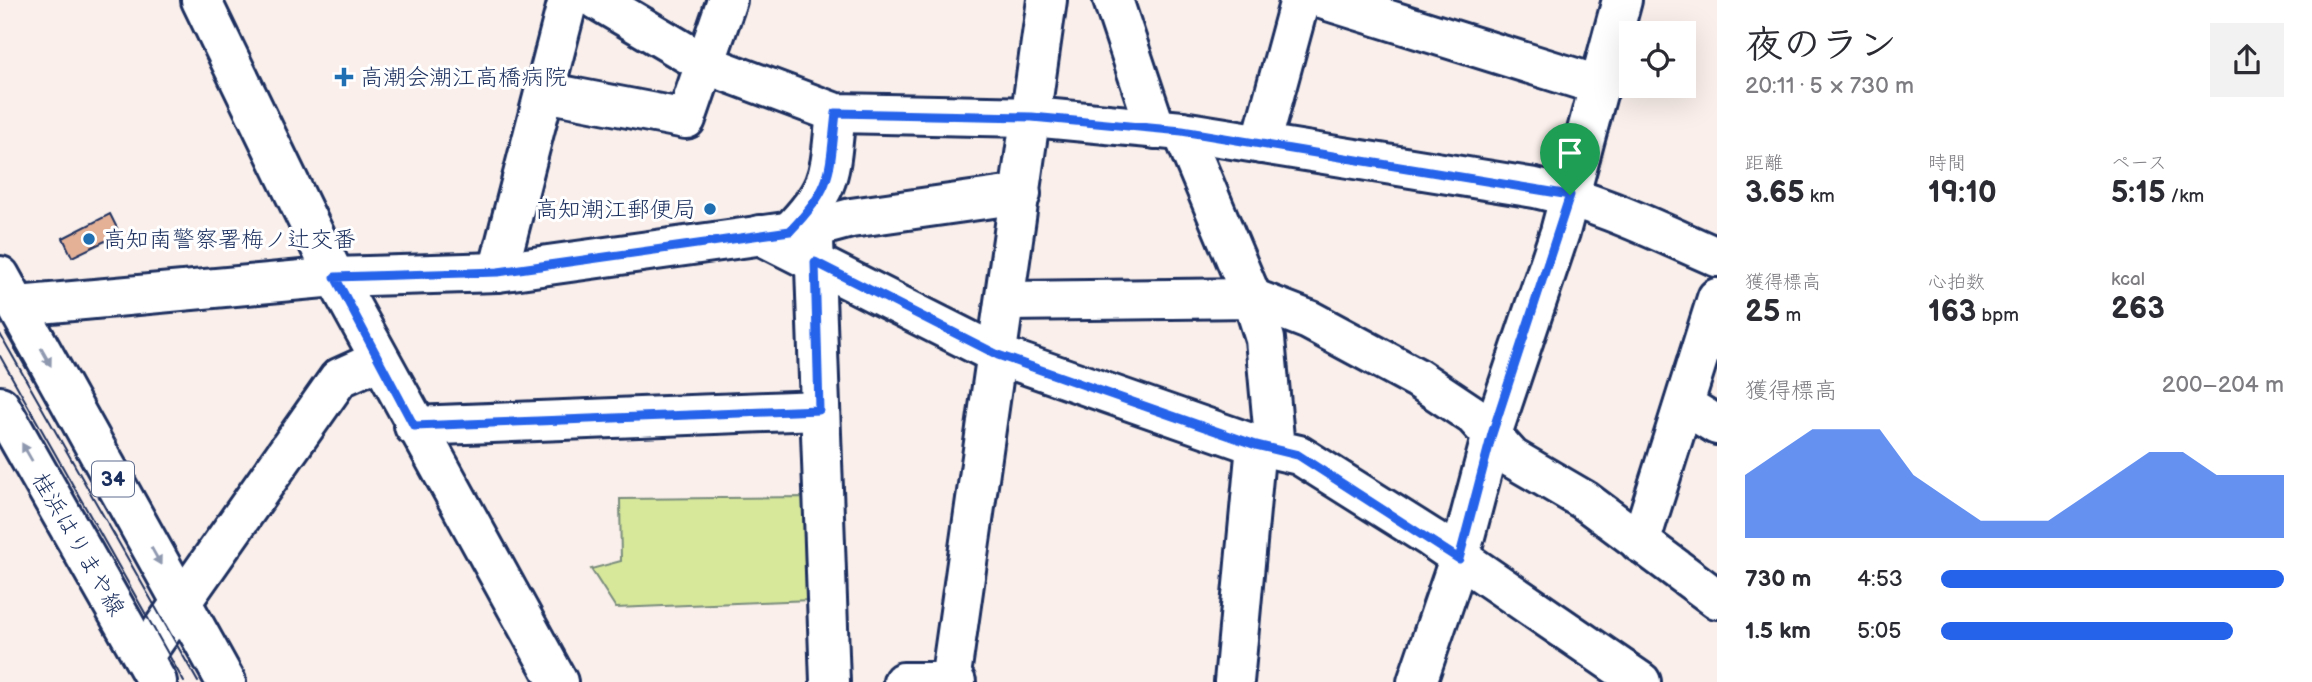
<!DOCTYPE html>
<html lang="ja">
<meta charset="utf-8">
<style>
body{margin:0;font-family:"Balsamiq Sans","Klee One",sans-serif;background:#f2f2f3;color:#2b2b33;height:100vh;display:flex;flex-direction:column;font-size:26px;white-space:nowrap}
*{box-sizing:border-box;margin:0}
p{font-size:23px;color:#7c7c81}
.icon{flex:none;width:38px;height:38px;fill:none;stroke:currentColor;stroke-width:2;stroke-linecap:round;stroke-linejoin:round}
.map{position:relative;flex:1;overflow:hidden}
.side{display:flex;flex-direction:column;background:#fff;width:595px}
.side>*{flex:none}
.controls{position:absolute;left:1619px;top:21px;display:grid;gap:14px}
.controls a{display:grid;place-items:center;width:77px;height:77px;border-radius:0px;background:#fff;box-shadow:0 7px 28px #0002;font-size:35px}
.pin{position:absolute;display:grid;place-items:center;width:60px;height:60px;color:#fff;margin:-72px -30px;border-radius:50% 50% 50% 0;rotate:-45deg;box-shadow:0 0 7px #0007}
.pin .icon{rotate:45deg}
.round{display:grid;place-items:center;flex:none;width:74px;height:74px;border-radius:0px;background:#f2f2f3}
.headline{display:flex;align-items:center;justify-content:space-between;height:119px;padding:0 28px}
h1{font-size:38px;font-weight:700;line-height:52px}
.stats{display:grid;grid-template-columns:repeat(3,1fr);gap:10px;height:119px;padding:7px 28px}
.stats div{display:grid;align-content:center}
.stats b{font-size:30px;font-weight:700}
.stats small{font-size:19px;font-weight:400}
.stats p{font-size:19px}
.chart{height:196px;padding:14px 28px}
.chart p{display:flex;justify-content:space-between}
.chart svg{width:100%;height:126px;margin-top:7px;fill:#2563eb;opacity:.7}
ul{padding:0 28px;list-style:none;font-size:23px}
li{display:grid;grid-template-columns:112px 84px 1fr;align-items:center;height:52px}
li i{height:18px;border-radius:9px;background:#2563eb}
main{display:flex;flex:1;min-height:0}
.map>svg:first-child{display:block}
</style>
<main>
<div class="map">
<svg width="1717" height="682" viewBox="0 0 1717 682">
<rect width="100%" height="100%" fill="#faefea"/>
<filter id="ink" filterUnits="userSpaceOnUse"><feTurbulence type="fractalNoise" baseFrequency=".0143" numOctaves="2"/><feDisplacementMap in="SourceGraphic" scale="14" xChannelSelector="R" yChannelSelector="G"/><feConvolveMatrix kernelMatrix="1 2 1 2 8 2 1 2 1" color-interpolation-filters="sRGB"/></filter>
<g filter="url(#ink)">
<!-- green -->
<polygon fill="#d7e89b" stroke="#798c7c" stroke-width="2" points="808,497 811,600 616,608 591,569 621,561 620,499"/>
<!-- building -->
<g fill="#e4b197" stroke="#1b2f5e" stroke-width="2">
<polygon points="110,214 120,234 72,257 63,238"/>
<polygon points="14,328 41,375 33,380 6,333"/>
</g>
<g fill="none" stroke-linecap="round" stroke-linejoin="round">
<!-- minor casing -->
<g stroke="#1b2f5e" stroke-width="44">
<g id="minor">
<polyline points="201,0 335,277 558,682"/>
<path d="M597,0L705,64L836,113L1032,117L1182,131L1535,188C1599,202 1657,231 1717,257"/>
<polyline points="1113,0 1156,129"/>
<polyline points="1325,0 1601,86"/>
<polyline points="545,92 686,119 727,0"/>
<polyline points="1182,131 1252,298 1265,339 1275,449"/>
<polyline points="1261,144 1300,0"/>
<path d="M790,231C834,186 829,173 836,113"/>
<polyline points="760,235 998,355 1256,445 1299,455 1431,538 1641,682"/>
<polyline points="814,240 830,682"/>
<polyline points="498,272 568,0"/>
<polyline points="1005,301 1252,298 1309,320 1417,378 1474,416 1512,458 1584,500 1717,599"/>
<polyline points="18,306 335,277 498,272 814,228 851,218 1021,194"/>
<polyline points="1684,405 1717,425"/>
<polyline points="414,426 819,410"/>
<polyline points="1640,543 1717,298"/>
<polyline points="143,657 339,378 379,360"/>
<polyline points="903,682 956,682"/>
<polyline points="950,682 1047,0"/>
<polyline points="1234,682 1256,445"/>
<polyline points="1417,682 1459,559 1492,434 1560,232 1622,0"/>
</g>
</g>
<!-- major casing -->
<g stroke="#1b2f5e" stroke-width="44">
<g id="major">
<polyline points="0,276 226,682"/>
<polyline points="0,406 157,682"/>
</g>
</g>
<!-- minor -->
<use href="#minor" stroke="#fff" stroke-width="38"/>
<!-- major -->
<use href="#major" stroke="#fff" stroke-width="38"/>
<!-- tram -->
<g stroke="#1b2f5e" stroke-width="2">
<polyline points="0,334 198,682"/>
<polyline points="0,356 184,682"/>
</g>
</g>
<!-- one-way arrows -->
<defs><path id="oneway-solid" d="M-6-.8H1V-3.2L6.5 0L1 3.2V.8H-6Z" transform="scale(1.75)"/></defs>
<g fill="#8d97ae">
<use href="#oneway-solid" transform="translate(46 357) rotate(61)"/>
<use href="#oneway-solid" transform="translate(27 452) rotate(-120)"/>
<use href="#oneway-solid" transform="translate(156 556) rotate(61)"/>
</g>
</g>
<g fill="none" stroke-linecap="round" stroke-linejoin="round" filter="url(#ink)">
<!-- route casing -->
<g stroke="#fff" stroke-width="14">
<path id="route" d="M836,113L1032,117L1182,131L1570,195L1492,434L1459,559L1298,455L1256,445L998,355L815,262L819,410L414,426L335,277L498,272L790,231C834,186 829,173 836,113Z"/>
</g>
<!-- route -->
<use href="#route" stroke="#2563eb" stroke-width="9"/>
</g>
<!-- markers -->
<g fill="#1f6fb2" stroke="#fff" stroke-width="2.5">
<path d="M340.5 66.5h7v7h7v7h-7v7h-7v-7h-7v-7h7z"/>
<circle cx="710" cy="209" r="7"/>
<circle cx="89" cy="239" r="7"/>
</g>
<g text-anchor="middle" stroke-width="6" stroke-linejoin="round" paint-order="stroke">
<!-- shield labels -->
<rect fill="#fff" stroke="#5f6d8e" stroke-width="2" x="92" y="461.5" width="42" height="35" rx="5"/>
<g font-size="21" font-weight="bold" fill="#1b2f5e">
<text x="113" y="486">34</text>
</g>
<!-- poi labels -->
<g font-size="23" fill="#1b2f5e" stroke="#fff" text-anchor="start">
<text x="360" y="85">高潮会潮江高橋病院</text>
<text x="696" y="217" text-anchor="end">高知潮江郵便局</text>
<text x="103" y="247">高知南警察署梅ノ辻交番</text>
</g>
<!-- street labels -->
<g font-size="23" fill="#1b2f5e" stroke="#fff">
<text transform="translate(79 544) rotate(60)" y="8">桂浜はりまや線</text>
</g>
</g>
</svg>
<div class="controls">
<a><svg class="icon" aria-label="locate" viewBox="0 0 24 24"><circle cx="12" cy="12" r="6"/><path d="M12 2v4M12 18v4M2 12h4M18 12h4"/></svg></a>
</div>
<div class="pin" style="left:1570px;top:195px;background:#1e9e55"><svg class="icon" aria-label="arrive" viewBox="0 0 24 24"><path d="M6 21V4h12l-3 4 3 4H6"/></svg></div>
</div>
<section class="side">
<div class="headline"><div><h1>夜のラン</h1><p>20:11 · 5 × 730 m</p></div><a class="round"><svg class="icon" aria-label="share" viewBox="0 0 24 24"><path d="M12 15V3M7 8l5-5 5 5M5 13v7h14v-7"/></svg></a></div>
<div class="stats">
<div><p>距離</p><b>3.65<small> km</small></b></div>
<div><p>時間</p><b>19:10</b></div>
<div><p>ペース</p><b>5:15<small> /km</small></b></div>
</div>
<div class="stats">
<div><p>獲得標高</p><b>25<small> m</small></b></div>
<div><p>心拍数</p><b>163<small> bpm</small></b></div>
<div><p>kcal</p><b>263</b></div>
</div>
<div class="chart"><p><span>獲得標高</span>200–204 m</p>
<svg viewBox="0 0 160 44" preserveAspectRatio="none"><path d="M0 44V22L10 14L20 6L30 6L40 6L50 22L60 30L70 38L80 38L90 38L100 30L110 22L120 14L130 14L140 22L150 22L160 22V44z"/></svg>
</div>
<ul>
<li><b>730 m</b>4:53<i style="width:100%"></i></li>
<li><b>1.5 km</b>5:05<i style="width:85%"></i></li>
</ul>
</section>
</main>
